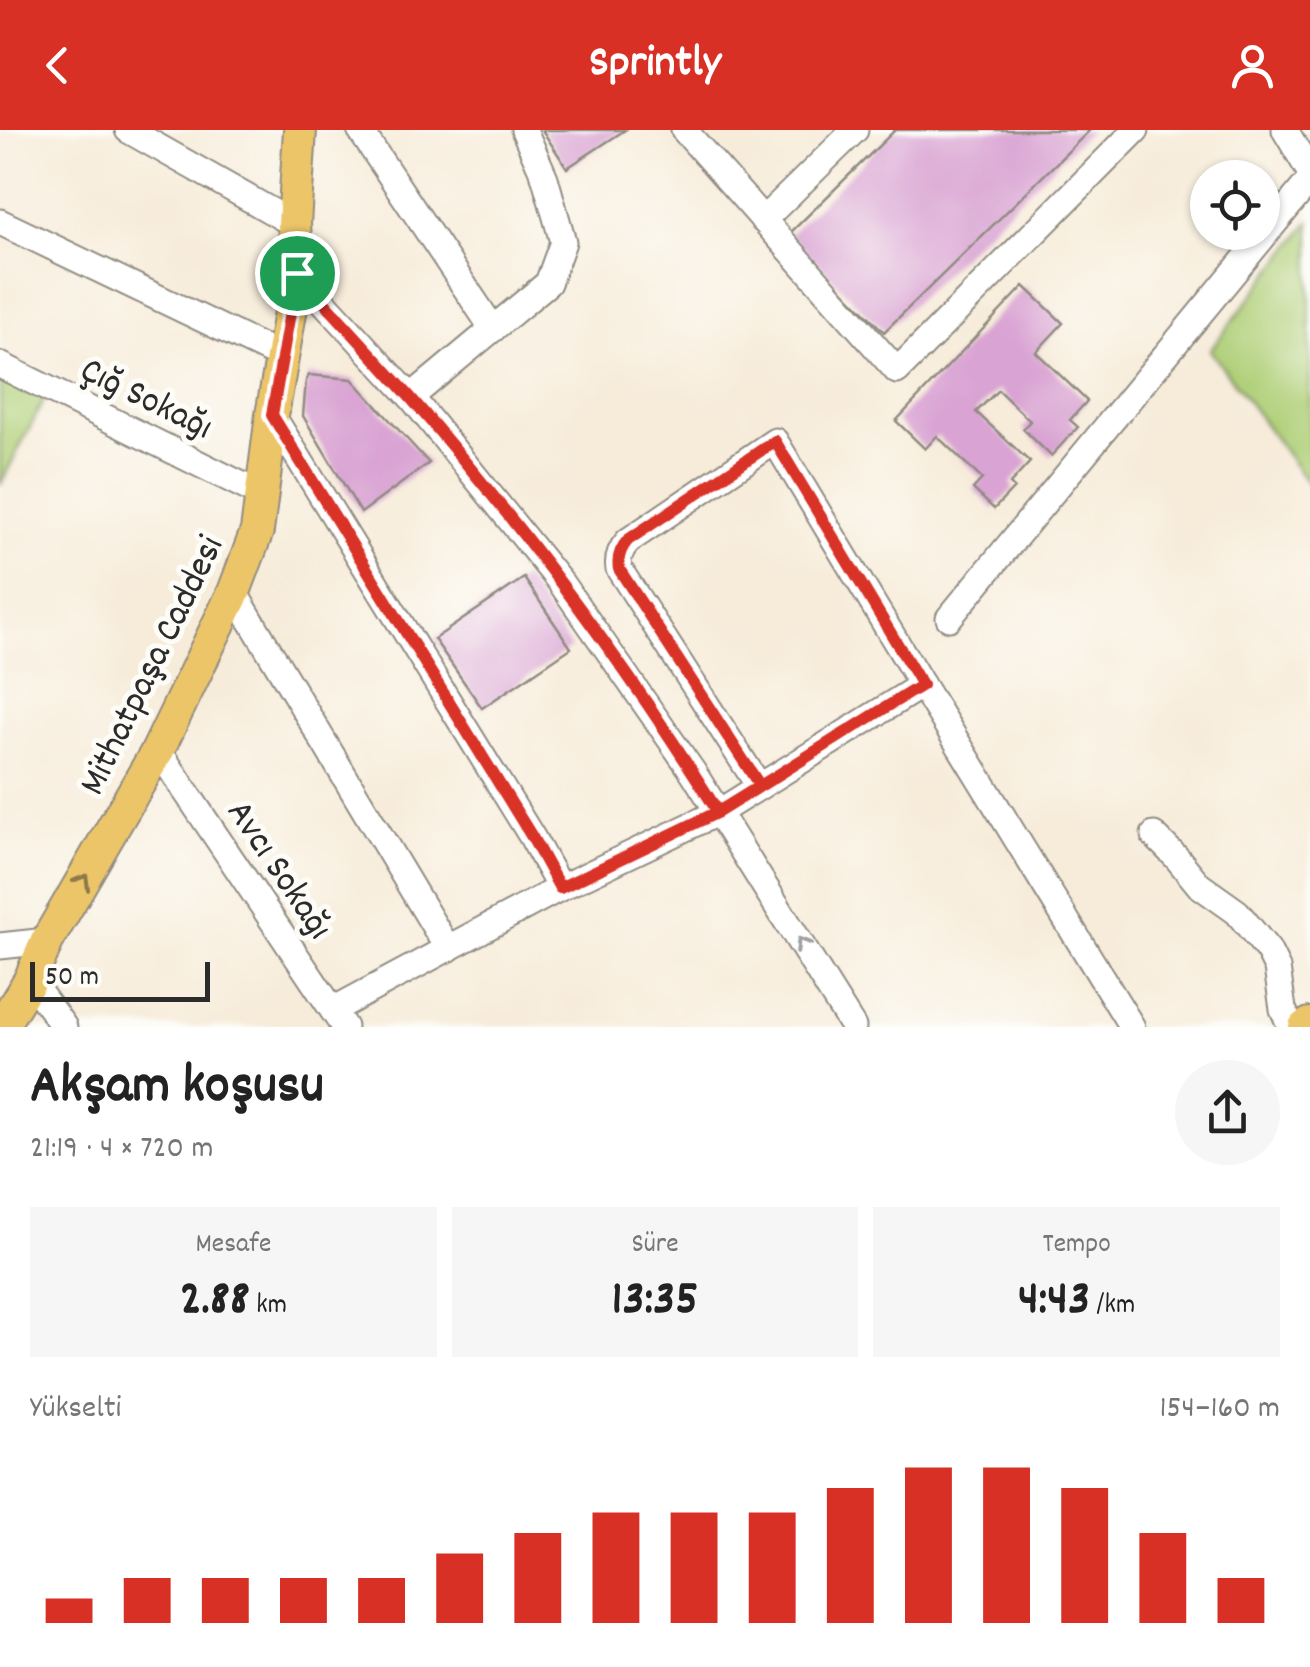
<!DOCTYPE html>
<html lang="tr">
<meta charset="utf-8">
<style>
body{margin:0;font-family:Dekko,sans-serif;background:#f6f6f6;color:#222;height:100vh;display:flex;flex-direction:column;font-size:38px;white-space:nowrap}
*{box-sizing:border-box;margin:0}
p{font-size:32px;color:#767676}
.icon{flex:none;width:55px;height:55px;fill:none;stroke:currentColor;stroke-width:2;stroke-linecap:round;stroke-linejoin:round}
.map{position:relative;height:897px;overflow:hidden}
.sheet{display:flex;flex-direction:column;background:#fff;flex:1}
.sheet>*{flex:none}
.buttons{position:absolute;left:1190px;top:30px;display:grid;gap:20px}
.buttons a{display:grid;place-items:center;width:90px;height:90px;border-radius:50%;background:#fff;box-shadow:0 2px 8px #0004;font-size:50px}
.scale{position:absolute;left:30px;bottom:25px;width:180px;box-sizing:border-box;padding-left:10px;border:5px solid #2b2b2b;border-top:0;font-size:28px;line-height:35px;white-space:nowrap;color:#2b2b2b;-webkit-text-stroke:8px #fdfcf7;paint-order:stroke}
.pin{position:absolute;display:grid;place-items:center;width:85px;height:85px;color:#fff;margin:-42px;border:5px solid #fff;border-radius:50%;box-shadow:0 2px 10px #0007}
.round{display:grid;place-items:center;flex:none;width:105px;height:105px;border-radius:52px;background:#f6f6f6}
.summary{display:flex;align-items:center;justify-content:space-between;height:170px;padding:0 30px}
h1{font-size:55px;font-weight:700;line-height:75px}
.metrics{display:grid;grid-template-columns:repeat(3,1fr);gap:15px;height:170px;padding:10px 30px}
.metrics div{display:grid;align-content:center;border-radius:0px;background:#f6f6f6;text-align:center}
.metrics b{font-size:50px;font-weight:700}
.metrics small{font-size:28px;font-weight:400}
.metrics p{font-size:28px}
.chart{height:280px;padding:20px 30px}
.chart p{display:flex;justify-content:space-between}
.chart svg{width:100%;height:180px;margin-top:10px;stroke:#d93025;stroke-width:6}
header{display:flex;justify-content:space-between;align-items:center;height:130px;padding:0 30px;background:#d93025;color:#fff;font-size:45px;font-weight:700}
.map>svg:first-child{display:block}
</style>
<header><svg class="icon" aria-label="back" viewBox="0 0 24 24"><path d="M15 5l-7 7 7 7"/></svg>Sprintly<svg class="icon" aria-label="person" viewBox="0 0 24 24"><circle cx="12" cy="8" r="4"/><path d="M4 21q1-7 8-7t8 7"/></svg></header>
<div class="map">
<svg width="1310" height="897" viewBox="0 0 1310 897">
<rect width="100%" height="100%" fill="#fdfcf7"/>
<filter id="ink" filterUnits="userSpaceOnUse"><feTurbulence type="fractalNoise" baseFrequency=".01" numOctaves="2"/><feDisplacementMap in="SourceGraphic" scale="20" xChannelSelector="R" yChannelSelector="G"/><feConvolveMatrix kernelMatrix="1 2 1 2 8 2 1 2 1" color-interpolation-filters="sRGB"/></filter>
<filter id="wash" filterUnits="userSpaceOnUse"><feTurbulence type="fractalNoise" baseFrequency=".0048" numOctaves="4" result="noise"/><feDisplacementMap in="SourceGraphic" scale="40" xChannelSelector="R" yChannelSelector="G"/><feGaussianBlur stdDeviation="2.25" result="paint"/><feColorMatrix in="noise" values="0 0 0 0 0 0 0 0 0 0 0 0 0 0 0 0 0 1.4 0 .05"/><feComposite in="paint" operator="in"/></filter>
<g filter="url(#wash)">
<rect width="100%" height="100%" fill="#f7ecda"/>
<!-- green -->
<g fill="#afcf77" stroke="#6d7d51" stroke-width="2.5">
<polygon points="1310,92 1310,356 1210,220"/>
<polygon points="0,248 45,268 0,355"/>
</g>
<g id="blocks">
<!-- building -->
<g fill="#d9a3d3">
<polygon points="542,0 625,0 567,38"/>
<polygon points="895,0 1090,0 884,202 789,104"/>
<polygon points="1024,156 1063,193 1036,222 1087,271 1070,290 1078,297 1051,326 1023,299 1030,291 998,260 976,282 1030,332 1010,354 1014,358 994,379 973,359 982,349 937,306 925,319 896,291"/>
<polygon points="309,245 352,249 429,333 361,383 303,286 306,251"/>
<polygon points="524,448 571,518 482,578 434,509"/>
</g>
</g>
</g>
<g filter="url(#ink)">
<use href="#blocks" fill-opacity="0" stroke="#918c82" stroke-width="2.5"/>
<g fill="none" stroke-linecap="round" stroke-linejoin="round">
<!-- minor casing -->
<g stroke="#918c82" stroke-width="29">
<g id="minor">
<polyline points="128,0 294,94"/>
<polyline points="360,0 493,199"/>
<polyline points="684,0 897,241 1136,0"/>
<polyline points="1285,0 1310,42"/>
<polyline points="763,90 855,0"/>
<polyline points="0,92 282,227"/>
<polyline points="297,143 411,267 561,453 693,642 853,897"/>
<polyline points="0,235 262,365"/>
<polyline points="411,267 548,153 563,112 545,48 524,0"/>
<polyline points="272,285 532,707 560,758 333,880"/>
<polyline points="234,462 448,819"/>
<polyline points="949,488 1310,50"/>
<polyline points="158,620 344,897"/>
<path d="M759,656L619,439C617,428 620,420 628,411L775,311L922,555"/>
<polyline points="1154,705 1177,728 1199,755 1237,782 1268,820 1277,838 1283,879 1291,897"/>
<polyline points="560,758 719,682 922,555 1132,897"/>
<polyline points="0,816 47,811"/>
<polyline points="30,850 64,897"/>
</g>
</g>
<!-- major casing -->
<g stroke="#918c82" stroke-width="36">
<g id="major">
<polyline points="1,897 30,850 47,811 158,620 234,462 257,401 272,285 297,143 294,94 300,0"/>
<polyline points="1305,897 1310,894"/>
</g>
</g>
<!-- minor -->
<use href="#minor" stroke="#fff" stroke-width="25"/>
<!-- major -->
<use href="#major" stroke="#edc569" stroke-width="32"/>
</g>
<!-- one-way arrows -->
<defs><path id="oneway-chevron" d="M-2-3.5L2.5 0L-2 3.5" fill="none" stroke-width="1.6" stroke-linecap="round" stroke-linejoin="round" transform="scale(2.5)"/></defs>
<use stroke="#8c784a" href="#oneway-chevron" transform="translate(83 751) rotate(-60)"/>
<use stroke="#a0a0a0" href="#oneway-chevron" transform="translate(802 814) rotate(-122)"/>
</g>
<g fill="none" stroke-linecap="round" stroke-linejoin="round" filter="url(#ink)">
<!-- route casing -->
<g stroke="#fff" stroke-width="20">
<path id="route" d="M297,143L272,285L532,707L560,758L718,682L760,656L619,439C617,428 620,419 628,410L775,311L922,555C854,597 787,640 718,682C627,536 523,397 410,267C373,225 335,184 297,143"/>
</g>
<!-- route -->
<use href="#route" stroke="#d93025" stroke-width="12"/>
</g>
<g text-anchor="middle" stroke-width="10" stroke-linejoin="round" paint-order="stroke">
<!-- street labels -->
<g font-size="38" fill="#2b2b2b" stroke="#fdfcf7">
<text transform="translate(148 266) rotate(26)" y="13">Çığ Sokağı</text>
<text transform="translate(149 534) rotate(-64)" y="13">Mithatpaşa Caddesi</text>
<text transform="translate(282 738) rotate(56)" y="13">Avcı Sokağı</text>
</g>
</g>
</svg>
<div class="buttons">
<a><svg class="icon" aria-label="locate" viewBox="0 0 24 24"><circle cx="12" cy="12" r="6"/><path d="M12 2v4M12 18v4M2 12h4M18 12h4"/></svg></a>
</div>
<div class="scale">50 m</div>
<div class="pin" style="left:297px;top:143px;background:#1e9e55"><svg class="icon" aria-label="arrive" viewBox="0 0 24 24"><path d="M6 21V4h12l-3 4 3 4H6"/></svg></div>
</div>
<section class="sheet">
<div class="summary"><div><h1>Akşam koşusu</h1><p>21:19 · 4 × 720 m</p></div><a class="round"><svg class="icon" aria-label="share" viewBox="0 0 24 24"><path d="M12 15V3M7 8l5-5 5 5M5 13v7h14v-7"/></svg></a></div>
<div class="metrics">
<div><p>Mesafe</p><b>2.88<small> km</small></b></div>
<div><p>Süre</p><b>13:35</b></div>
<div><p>Tempo</p><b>4:43<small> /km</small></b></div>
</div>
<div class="chart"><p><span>Yükselti</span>154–160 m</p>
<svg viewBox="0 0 160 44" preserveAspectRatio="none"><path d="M5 44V38M15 44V33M25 44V33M35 44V33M45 44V33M55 44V27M65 44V22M75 44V17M85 44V17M95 44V17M105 44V11M115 44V6M125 44V6M135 44V11M145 44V22M155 44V33"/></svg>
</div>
</section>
